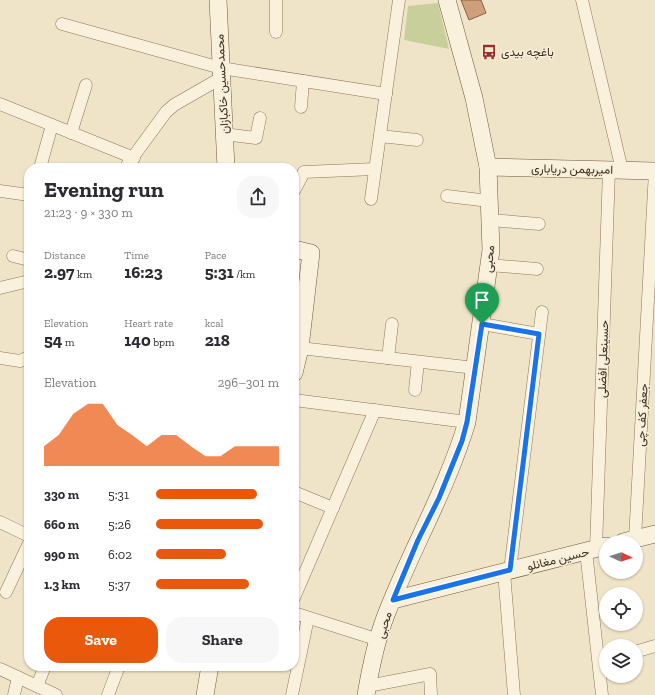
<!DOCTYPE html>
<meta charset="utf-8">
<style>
body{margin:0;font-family:"Zilla Slab",Vazirmatn,serif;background:#f7f7f7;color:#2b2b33;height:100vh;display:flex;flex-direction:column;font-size:15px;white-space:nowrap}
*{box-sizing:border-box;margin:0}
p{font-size:13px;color:#7c7c81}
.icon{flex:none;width:22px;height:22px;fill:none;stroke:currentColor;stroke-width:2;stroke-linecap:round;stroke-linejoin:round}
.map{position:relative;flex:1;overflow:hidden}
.drawer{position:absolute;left:24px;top:163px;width:275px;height:508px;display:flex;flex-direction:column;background:#fff;border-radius:16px;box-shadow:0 1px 3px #0004}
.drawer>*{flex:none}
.needle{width:26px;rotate:94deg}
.buttons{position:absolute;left:599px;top:535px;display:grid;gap:8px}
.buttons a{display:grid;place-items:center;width:44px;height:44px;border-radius:50%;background:#fff;box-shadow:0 1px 3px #0004;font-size:20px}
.pin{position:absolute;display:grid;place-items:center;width:34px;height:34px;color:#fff;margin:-41px -17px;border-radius:50% 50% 50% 0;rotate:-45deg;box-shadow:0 0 4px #0007}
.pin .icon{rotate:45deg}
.round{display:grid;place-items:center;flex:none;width:42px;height:42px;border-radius:16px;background:#f7f7f7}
.head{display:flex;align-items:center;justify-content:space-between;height:68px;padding:0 20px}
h1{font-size:22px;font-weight:800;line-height:30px}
.stats{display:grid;grid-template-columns:repeat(3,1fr);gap:6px;height:68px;padding:4px 20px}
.stats div{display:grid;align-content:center}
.stats b{font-size:17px;font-weight:800}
.stats small{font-size:11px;font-weight:400}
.stats p{font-size:11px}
.chart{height:112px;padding:8px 20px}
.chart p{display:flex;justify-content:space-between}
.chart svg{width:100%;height:72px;margin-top:4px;fill:#ea580c;opacity:.7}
.action{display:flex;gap:8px;margin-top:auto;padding:8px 20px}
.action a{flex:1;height:46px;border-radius:16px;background:#ea580c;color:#fff;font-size:16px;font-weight:800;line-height:46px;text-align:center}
.action a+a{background:#f7f7f7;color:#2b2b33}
ul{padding:0 20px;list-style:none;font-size:13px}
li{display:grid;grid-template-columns:64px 48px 1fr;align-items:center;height:30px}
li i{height:10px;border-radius:5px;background:#ea580c}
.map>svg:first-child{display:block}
</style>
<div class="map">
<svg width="655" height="695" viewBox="0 0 655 695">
<rect width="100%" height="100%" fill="#f0e4c8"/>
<!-- green -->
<polygon fill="#c9cf9b" points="438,3 449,49 404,40 408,6"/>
<!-- building -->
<polygon fill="#cf9f7d" stroke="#8d5f41" points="461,0 481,0 486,13 469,20"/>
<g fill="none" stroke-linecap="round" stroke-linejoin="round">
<!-- street casing -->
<g stroke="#8d765c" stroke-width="13">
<g id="street">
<polyline points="582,0 622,170"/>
<polyline points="62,24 221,68 386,94"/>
<polyline points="276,32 276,0"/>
<polyline points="0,104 134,158"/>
<polyline points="301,107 303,81"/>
<polyline points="71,133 86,85"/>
<polyline points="224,134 256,138 260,118"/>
<polyline points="380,136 417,140"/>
<polyline points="40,168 52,125"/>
<polyline points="125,168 166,112 174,105 221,78"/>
<polyline points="0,191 29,195"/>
<polyline points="294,191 304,172 375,169"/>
<polyline points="447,196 489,201"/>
<polyline points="371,199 399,0"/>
<polyline points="490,220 539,224"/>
<polyline points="13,256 29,260"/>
<polyline points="489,265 537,269"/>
<polyline points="0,288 29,281"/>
<polyline points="482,324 539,334"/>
<polyline points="300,348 475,368"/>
<polyline points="0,358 20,361 29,357"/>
<polyline points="388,358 392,324"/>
<polyline points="415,390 418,362"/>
<polyline points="294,400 467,422"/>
<polyline points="294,492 333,508"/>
<polyline points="0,522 29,536"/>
<polyline points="635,539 655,171"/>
<polyline points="596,549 609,170"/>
<polyline points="586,551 602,695"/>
<polyline points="510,570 542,312"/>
<polyline points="504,572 514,695"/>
<polyline points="6,592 29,543"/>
<polyline points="294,598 375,410"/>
<polyline points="294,613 379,640"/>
<polyline points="638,651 655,646"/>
<polyline points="0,669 56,695"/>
<polyline points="37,686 45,666"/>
<polyline points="368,686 430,674 431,695"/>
<polyline points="14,695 18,677"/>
<polyline points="108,695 119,666"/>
<polyline points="292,695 308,618"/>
</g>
</g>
<!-- secondary casing -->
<g stroke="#6f573f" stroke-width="18">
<g id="secondary">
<polyline points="218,0 226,168"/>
<polyline points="488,167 655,171"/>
<polyline points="294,249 311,253 300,348 294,373"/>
<polyline points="623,542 655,534"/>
<polyline points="393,600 606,546"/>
<polyline points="205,695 210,666"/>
<path d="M366,695C370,671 377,638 386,615C411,550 447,489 467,422L491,250L488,167L474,98L447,0"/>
</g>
</g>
<!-- street -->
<use href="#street" stroke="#faf1dc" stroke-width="12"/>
<!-- secondary -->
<use href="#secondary" stroke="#faf1dc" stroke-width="17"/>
</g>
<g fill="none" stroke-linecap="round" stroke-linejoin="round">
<!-- route casing -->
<g stroke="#fff" stroke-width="8">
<polygon id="route" points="482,324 539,334 510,570 393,600 418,540 439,498 462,441 467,422"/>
</g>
<!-- route -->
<use href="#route" stroke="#1a73e8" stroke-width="5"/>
</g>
<!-- icons -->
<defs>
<g id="bus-bare" transform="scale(1.2)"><path d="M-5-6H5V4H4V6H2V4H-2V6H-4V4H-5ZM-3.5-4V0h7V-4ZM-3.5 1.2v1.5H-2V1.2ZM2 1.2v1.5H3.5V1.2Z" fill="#9e2a2b" stroke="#f7eed8" stroke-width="2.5" paint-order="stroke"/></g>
</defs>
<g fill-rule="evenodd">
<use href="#bus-bare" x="489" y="52"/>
</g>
<g text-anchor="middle" stroke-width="3" stroke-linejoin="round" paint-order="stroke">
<!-- poi labels -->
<g font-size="12" fill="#3d2e20" stroke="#f7eed8" text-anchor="start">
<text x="501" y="56">باغچه بیدی</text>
</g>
<!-- street labels -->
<g font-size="12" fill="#3d2e20" stroke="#f7eed8">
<text transform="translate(222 84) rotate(-93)" y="4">محمدحسین خاکبازان</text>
<text transform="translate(572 169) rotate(1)" y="4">امیربهمن دریاباری</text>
<text transform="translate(489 259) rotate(-85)" y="4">محبی</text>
<text transform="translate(603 359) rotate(-88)" y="4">حسینعلی افضلی</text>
<text transform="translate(642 415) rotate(-87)" y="4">جعفر کف چی</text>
<text transform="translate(558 559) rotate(-14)" y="4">حسین مغانلو</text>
<text transform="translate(384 625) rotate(-72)" y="4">محبی</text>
</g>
</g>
</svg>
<div class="buttons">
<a><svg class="needle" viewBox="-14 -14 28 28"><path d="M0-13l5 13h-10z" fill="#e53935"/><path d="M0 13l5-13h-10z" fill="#7c7c81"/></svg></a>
<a><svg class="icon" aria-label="locate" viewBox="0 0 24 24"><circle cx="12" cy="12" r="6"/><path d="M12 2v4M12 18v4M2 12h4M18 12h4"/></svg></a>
<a><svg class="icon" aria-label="layers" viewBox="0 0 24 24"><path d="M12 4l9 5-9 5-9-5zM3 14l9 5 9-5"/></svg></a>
</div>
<div class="pin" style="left:482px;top:324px;background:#1e9e55"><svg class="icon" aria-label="arrive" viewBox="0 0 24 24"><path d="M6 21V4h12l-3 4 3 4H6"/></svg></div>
<section class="drawer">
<div class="head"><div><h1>Evening run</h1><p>21:23 · 9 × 330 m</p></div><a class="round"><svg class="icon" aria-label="share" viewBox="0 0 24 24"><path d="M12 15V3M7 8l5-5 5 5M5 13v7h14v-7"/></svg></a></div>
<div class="stats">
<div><p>Distance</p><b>2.97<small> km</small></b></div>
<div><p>Time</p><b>16:23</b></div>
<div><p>Pace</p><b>5:31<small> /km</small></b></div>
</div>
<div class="stats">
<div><p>Elevation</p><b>54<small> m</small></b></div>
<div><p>Heart rate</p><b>140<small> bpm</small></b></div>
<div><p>kcal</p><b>218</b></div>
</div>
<div class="chart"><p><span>Elevation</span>296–301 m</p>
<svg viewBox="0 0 160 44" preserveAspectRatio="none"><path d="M0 44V32L10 25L20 12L30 6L40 6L50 19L60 25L70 32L80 25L90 25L100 32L110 38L120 38L130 32L140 32L150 32L160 32V44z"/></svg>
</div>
<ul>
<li><b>330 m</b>5:31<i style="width:82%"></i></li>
<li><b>660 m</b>5:26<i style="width:87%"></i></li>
<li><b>990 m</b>6:02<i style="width:57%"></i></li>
<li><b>1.3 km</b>5:37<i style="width:76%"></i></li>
</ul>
<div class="action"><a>Save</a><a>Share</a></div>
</section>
</div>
